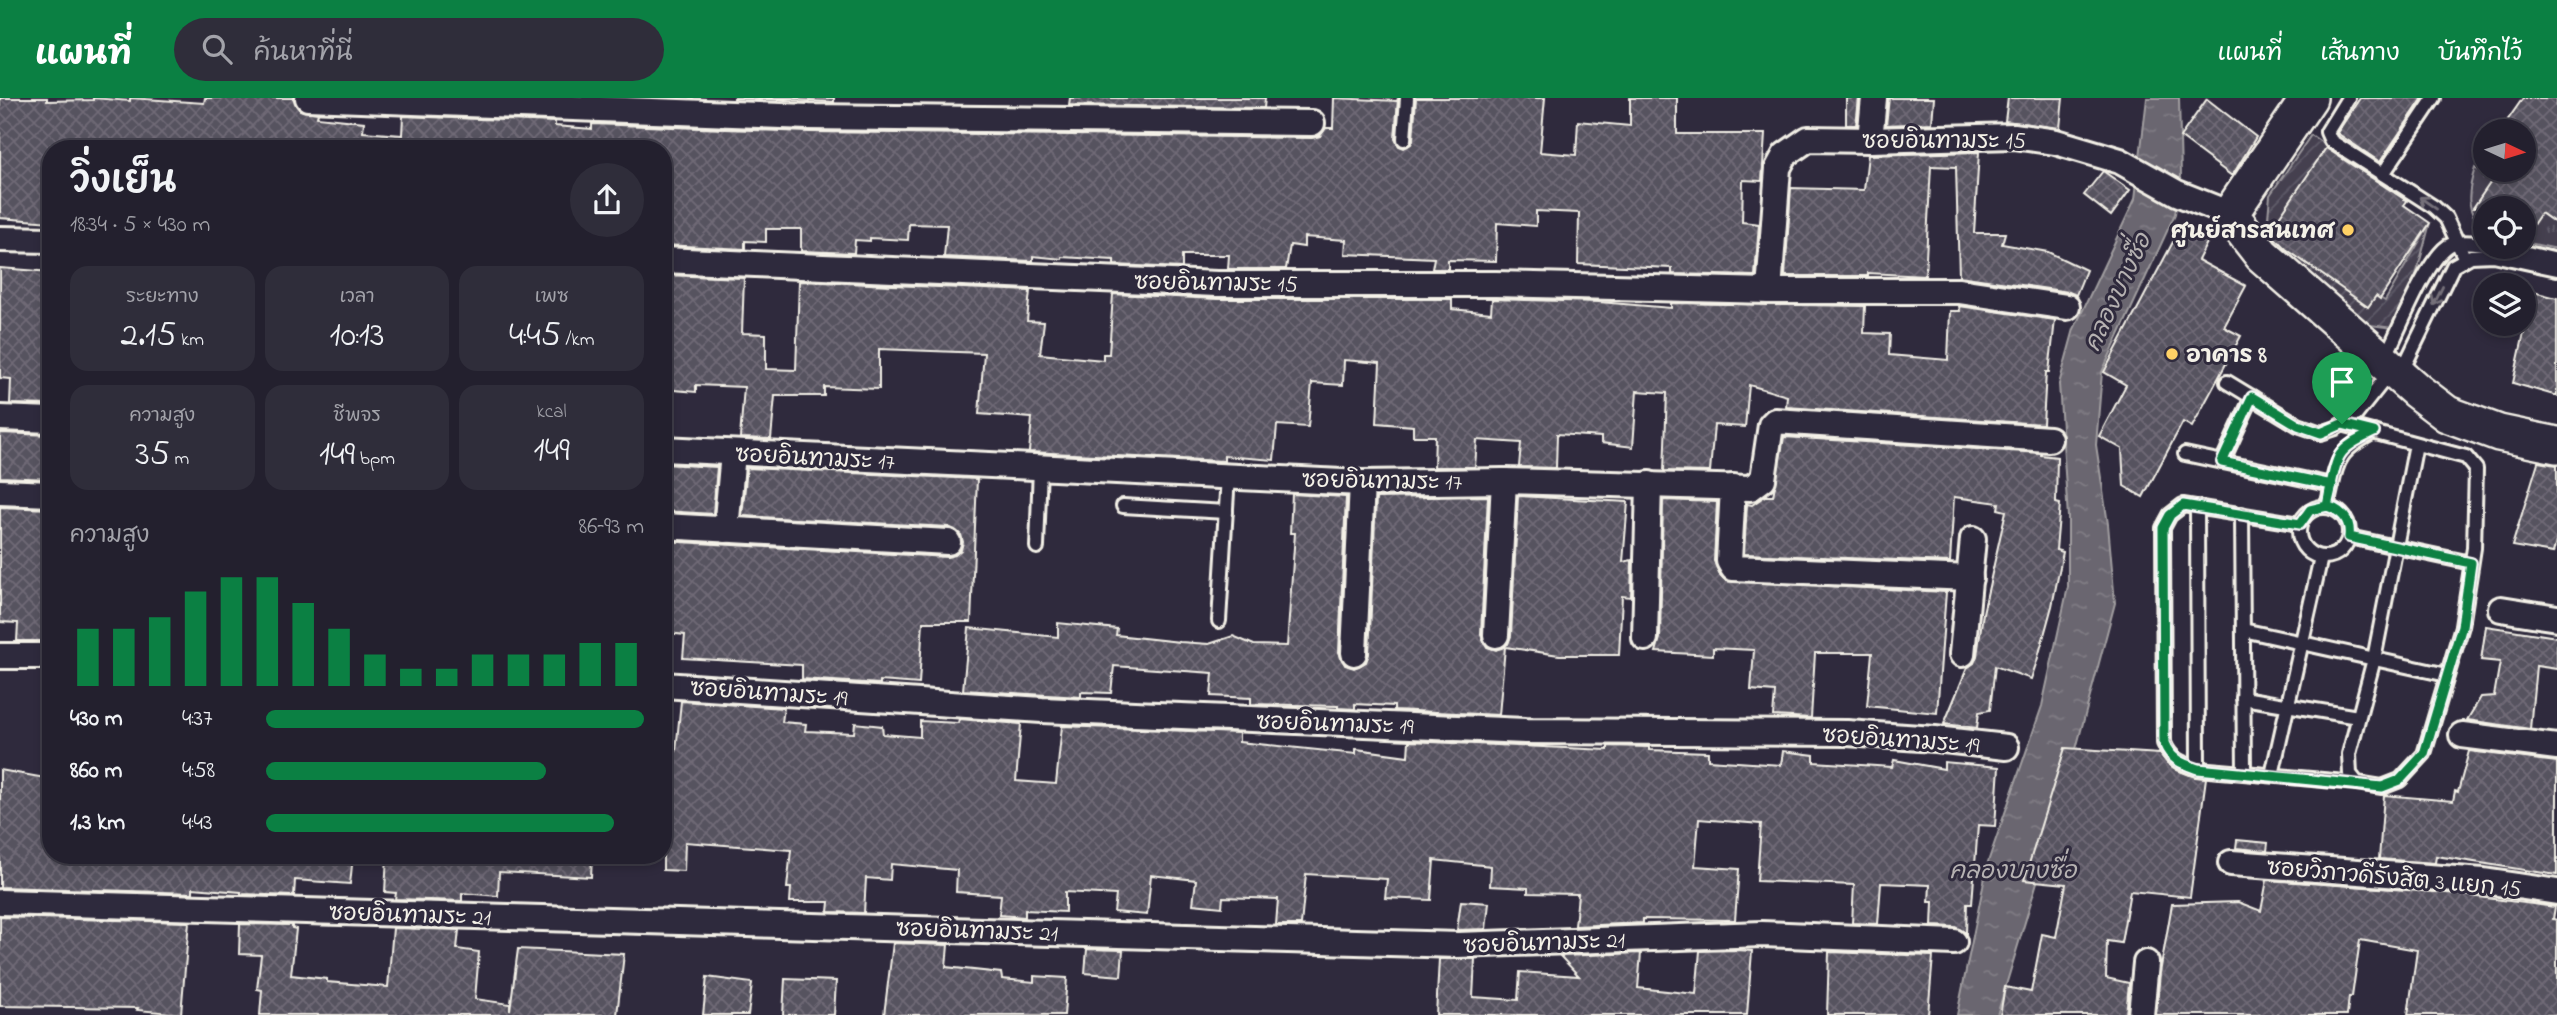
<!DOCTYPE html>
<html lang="th">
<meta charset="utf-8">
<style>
body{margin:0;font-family:"Indie Flower","Playpen Sans Thai",sans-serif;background:#2f2d3a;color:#f1f3f6;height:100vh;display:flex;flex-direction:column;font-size:26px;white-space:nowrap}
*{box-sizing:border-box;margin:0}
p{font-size:23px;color:#a3a3aa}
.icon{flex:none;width:38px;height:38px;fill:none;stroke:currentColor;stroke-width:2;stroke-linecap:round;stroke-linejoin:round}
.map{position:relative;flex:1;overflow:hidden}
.panel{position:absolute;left:42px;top:42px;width:630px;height:724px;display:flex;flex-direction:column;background:#23202e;border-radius:28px;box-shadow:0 4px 10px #0003,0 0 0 2px #403e4a}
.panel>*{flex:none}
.needle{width:46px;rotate:94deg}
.tools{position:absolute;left:2473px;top:21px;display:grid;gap:14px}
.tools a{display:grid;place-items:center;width:63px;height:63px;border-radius:50%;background:#23202e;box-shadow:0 4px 10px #0003,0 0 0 2px #403e4a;font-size:35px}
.pin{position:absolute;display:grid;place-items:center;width:60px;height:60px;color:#fff;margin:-72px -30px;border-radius:50% 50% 50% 0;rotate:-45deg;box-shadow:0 0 7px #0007}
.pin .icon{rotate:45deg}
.round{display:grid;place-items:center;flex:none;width:74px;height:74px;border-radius:37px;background:#2f2d3a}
.summary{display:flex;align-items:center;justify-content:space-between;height:119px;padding:0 28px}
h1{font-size:38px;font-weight:600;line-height:52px}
.figures{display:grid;grid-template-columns:repeat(3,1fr);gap:10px;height:119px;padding:7px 28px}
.figures div{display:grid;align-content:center;border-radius:18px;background:#2f2d3a;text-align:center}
.figures b{font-size:35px;font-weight:600}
.figures small{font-size:19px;font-weight:400}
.figures p{font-size:19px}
.chart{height:196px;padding:14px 28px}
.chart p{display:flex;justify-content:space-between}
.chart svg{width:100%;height:126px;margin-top:7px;stroke:#0b8043;stroke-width:6}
ul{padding:0 28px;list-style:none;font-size:23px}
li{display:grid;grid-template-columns:112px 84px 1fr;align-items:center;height:52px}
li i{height:18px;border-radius:9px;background:#0b8043}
header{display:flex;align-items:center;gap:42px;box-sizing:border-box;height:98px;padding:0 35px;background:#0b8043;color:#fff}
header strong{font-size:33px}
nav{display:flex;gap:38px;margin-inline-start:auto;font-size:24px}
.search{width:490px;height:63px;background:#2f2d3a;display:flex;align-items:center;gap:18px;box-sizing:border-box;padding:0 24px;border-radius:38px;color:#a3a3aa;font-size:26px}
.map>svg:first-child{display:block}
</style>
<header>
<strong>แผนที่</strong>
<div class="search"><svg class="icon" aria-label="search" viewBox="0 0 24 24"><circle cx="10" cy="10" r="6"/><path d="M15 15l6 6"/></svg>ค้นหาที่นี่</div>
<nav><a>แผนที่</a><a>เส้นทาง</a><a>บันทึกไว้</a></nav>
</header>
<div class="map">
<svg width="2557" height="917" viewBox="0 0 2557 917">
<defs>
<pattern id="grass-tufts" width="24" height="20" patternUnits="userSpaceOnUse" patternTransform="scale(1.75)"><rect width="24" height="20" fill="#454050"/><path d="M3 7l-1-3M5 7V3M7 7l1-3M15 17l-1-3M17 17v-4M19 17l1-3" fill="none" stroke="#605c69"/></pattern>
<pattern id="garden-furrows" width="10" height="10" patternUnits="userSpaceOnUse" patternTransform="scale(1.75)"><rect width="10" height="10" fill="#454050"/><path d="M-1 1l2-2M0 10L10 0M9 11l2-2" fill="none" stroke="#605c69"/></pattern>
<pattern id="water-ripples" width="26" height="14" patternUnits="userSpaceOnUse" patternTransform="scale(1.75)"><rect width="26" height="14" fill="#6a6670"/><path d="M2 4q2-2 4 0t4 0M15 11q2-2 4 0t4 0" fill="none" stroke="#807c84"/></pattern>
<pattern id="building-cross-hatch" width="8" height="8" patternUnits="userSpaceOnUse" patternTransform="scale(1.75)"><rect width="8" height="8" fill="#56525f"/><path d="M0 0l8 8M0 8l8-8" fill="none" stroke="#6f6b76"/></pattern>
</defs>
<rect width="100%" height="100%" fill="#2f2a3d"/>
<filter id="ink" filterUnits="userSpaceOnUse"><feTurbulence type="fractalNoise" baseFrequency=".0143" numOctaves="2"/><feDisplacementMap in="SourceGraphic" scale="14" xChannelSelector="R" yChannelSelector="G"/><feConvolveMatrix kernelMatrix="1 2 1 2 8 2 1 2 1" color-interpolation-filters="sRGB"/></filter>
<g filter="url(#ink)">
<!-- grass -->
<path fill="url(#grass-tufts)" stroke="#9c989c" stroke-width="2" d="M2475,70L2557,126V151L2524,144V110H2485V134C2465,115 2467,95 2475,70Z"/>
<!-- garden -->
<polygon fill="url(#garden-furrows)" stroke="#9c989c" stroke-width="2" points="2311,37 2327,48 2273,137 2385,203 2430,125 2413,189 2393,230 2355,225 2266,143 2270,97"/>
<!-- water -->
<polygon fill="url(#water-ripples)" stroke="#a19ea0" stroke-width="2" points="2147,0 2179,0 2181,78 2175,116 2102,274 2096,347 2108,426 2115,505 2068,681 1997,917 1957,917 1988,764 2042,608 2068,489 2068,419 2059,286 2074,231 2135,101"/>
<!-- building -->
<g fill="url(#building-cross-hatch)" stroke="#f4f1e8" stroke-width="2">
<polygon points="0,0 47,0 47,3 93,2 93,0 130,3 130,0 204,5 205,0 293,0 300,12 318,15 317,19 364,24 363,34 402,37 403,18 555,24 555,28 592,31 592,26 809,34 1312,40 1320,38 1326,30 1333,30 1334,0 1397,3 1398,0 1395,41 1399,48 1404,50 1411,46 1413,42 1416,0 1545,0 1540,54 1576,57 1578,23 1630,28 1630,0 1677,0 1677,36 1765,36 1762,83 1743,82 1742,124 1759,126 1755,178 1672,176 1672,170 1578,166 1579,115 1536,113 1536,128 1497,125 1496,163 1448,162 1448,171 1432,171 1434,160 1345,156 1346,142 1304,139 1304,149 1290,147 1286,171 1228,171 1229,157 1182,157 1182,170 1114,167 1114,162 1062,159 1062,161 1033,158 1033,163 944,159 947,127 909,126 908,142 870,140 870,143 855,142 854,155 801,153 801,131 766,131 766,144 745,143 745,151 663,147 663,51 91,51 91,48 51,47 51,124 0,120"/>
<polygon points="733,0 834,0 834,4"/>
<polygon points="1070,0 1265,0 1264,10 1069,7"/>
<polygon points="1846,0 1859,0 1856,27 1846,27"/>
<polygon points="1889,0 1934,0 1932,25 1886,27"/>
<polygon points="2008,0 2063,0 2060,30 2005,23"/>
<polygon points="2360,0 2423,0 2380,64 2337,35"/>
<polygon points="2523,0 2557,0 2557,126 2541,115 2524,140 2524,110 2473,110 2499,72 2524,72 2524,33 2500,33"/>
<polygon points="2207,1 2256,39 2232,78 2180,39"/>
<polygon points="2326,50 2407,103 2404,107 2430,125 2380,201 2376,198 2368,209 2286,151 2269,134"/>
<polygon points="1979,54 1974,135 2005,135 2002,146 2048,154 2086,172 2076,197 2069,194 1959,178 1956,69 1931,68 1925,178 1868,175 1868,178 1785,178 1791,90 1864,92 1868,57"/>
<polygon points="2103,73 2130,92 2111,118 2084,97"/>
<polygon points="2182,127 2209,141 2198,162 2246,188 2224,229 2241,238 2192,329 2183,324 2143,399 2124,388 2122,351 2099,338 2126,287 2104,274"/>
<polygon points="0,170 51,174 51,307 10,306 11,281 0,280"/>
<polygon points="663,177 744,180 742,235 766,236 766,271 796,272 799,183 1030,193 1027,223 1044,224 1040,256 1103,262 1103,256 1109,256 1113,196 1217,201 1452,201 1452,211 1491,215 1492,201 1599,204 1671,210 1671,205 1865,208 1864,235 1890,236 1889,257 1948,262 1950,213 1960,213 1959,208 2055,222 2049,274 2046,274 2043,326 1786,309 1787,298 1749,287 1745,329 1714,327 1710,374 1664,373 1667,295 1637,293 1633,349 1601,345 1601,339 1557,336 1556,370 1519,369 1521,345 1477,342 1475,369 1434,369 1435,338 1413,338 1413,328 1377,325 1380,265 1344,262 1343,287 1312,285 1308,329 1277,327 1274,362 1224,358 1224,363 1029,354 1032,320 979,316 984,255 879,251 879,291 824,289 824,298 775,298 771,341 740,340 744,289 696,287 696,294 663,291"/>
<polygon points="2533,194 2557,200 2557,298 2513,285"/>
<polygon points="0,335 51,337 51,381 0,379"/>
<polygon points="1784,339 2041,355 2041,357 2057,359 2056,405 2060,406 2056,452 2063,454 2052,508 2037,563 2031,581 1995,568 1990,612 1979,614 1977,630 1944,626 1967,570 1974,565 1977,558 1983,515 2006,413 1998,411 1999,405 1954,399 1950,464 1744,456 1747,406 1752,407 1765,398 1773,398"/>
<polygon points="2538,364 2557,367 2557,440 2553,455 2512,448"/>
<polygon points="663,366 717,369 713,416 663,413"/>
<polygon points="747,370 977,381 971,524 923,524 919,586 880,583 880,586 802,581 802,567 683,560 685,537 668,535 669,503 663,502 663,443 947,459 955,457 961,452 963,444 961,437 949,429 742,418"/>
<polygon points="1292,396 1346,399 1339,554 1345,567 1354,570 1366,564 1369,556 1376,400 1488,398 1481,536 1487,549 1496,552 1508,546 1511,538 1518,398 1628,404 1623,464 1632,462 1631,499 1622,498 1619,557 1559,557 1505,549 1499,617 1394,612 1394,608 1355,606 1355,611 1338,610 1338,608 1251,606 1251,600 1211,598 1213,575 1114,568 1111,595 1081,594 1081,599 963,592 969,530 1058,539 1058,525 1117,531 1116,537 1180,544 1209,546 1233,538 1254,547 1287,548 1295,435 1290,435"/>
<polygon points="1663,402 1717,404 1714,463 1720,477 1726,483 1946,494 1937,615 1867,608 1872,555 1815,555 1811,620 1773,618 1775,594 1751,592 1754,552 1713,550 1713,557 1656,554 1660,540"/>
<polygon points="0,409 51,411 51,543 17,543 18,525 0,524"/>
<polygon points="2486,528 2557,539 2557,571 2536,568 2530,631 2467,622 2481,599 2494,598 2500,564 2481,562"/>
<polygon points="681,603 784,610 782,624 806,626 805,633 854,635 855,625 882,628 883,636 920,639 920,623 958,625 959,621 1021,626 1016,683 1056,686 1062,628 1239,635 1239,644 1356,656 1356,651 1408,658 1409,643 1608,652 1608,648 1649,649 1649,652 1708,654 1708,662 1781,667 1783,653 1814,657 1814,664 1892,669 1894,662 1944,671 1944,664 1999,669 1995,728 1978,727 1972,806 1967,806 1966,835 1955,829 1932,828 1933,804 1929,804 1930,787 1881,785 1878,826 1852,825 1854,787 1757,783 1761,726 1699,721 1695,768 1739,771 1735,822 1643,821 1643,825 1575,828 1578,796 1528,795 1528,790 1490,788 1491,768 1434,762 1431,802 1385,800 1387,781 1306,776 1301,827 1276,827 1278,801 1223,799 1222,809 1193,806 1196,782 1151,777 1147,817 1114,814 1116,797 1065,794 1065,814 1025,812 1025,819 999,817 1001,797 956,794 957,772 891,766 890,782 866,780 864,815 828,814 829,804 790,804 791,790 787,790 791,752 685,744 684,773 663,772 663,651 676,653"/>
<polygon points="2065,650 2160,656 2167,665 2177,672 2195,679 2206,680 2190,799 2130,793 2121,845 2107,843 2106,880 2129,885 2126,917 2000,917 2005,889 2031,894 2042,836 2056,839 2066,786 2024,782"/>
<polygon points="2469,653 2557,664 2557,777 2436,758 2435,765 2379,761 2384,697 2453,703 2455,693 2458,694"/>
<polygon points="0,672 51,681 51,758 353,758 350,786 295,782 294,798 241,796 241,794 193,790 193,795 0,789"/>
<polygon points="2237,742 2268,745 2267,753 2236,750"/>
<polygon points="387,758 592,758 591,779 499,774 498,798 462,795 462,803 395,801 396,795 385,794"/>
<polygon points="2267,782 2448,795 2555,809 2553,821 2557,822 2557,917 2408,917 2417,852 2360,842 2352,899 2349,899 2347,917 2156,917 2160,875 2172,806 2238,804 2261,813"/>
<polygon points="1461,803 1489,805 1486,831 1457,832"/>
<polygon points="0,819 189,824 181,916 137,912 138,910 0,908"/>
<polygon points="240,826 292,827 292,830 296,831 291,877 327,881 327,884 388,889 393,830 459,832 457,851 479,854 475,901 510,906 510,912 518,851 624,856 617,917 260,917 262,892 257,891 261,857 239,856"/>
<polygon points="893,845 948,847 946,869 1001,875 1002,881 1034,884 1034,878 1067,880 1064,917 884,917"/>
<polygon points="1087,851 1123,852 1121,878 1085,875"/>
<polygon points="1737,852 1752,853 1747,917 1436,917 1439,861 1475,861 1473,899 1518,902 1520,874 1579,878 1560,858 1641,855 1638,890 1696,896 1700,853"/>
<polygon points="1829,854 1933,858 1928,917 1827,917"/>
<polygon points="707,879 752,885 748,917 703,917"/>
<polygon points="785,881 836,883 834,917 783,917"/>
</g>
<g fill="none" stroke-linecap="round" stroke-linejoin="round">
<!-- lane casing -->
<g stroke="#f4f1e8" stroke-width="18">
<g id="lane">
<polyline points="2348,0 2327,34 2331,43 2434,109 2446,120 2465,161"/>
<polyline points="1404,41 1407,0"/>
<polyline points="2383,76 2434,0"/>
<polyline points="2502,149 2557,162"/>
<path d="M2384,262C2398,235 2425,164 2448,148C2457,142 2474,145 2485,146"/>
<polyline points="2401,275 2453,168 2471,158 2493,157 2557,171"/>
<polyline points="2227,284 2298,327 2321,335 2336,330 2356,317 2391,273"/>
<polyline points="2342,326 2466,359 2476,371 2474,450 2462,528 2424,656 2400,682 2382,689 2357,685 2350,676 2349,656 2374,561 2416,346"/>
<polyline points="2185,356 2332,387"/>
<polyline points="2222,364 2252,299"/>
<polyline points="1123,408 1226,414"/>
<path d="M2327,408C2338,366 2332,356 2374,334"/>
<circle cx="2324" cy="434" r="25"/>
<polyline points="2197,409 2198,671"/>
<polyline points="2242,416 2244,674"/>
<path d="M2300,426L2183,407L2170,417L2163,430L2164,645C2171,662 2181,665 2198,671L2357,685"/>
<polyline points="2349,439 2471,465"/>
<polyline points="1037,449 1040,369"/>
<polyline points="1219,523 1228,378"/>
<polyline points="2243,532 2447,577"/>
<polyline points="2243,600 2358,619"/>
<polyline points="2272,677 2321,459"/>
</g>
</g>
<!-- street casing -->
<g stroke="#f4f1e8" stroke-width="30">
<g id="street">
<polyline points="308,0 809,19 1312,25"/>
<polyline points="1870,42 1874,0"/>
<polyline points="0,141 51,142"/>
<polyline points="663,162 1217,186 1496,186 1769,193 1959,193 2067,209"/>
<polyline points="1769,193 1778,70 1785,57 1808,41 1870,42 2014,38 2056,44 2120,63 2177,95 2230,116"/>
<polyline points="0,320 51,322"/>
<polyline points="663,351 1362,385 1504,383 1751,390 1763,381 1771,327 1775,323 2049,341"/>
<polyline points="1733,389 1729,463 1733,470 1970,480"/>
<polyline points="0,394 51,396"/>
<polyline points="663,428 948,444"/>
<polyline points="726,432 732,366"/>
<polyline points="2501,511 2557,520"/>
<polyline points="1496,537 1504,383"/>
<polyline points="1645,540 1649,386"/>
<polyline points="1354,555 1362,385"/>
<polyline points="1962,556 1973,441"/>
<polyline points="0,558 51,558"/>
<polyline points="663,587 1042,612 1525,633 1847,635 1935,641 2006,649"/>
<polyline points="2462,637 2557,649"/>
<polyline points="2231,765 2484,783 2557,794"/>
<polyline points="0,804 1458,847 1762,836 1954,844"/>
<polyline points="2141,917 2146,865"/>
</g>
</g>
<!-- secondary casing -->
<g stroke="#f4f1e8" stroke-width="40">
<polyline id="secondary" points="2309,0 2230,116 2262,157 2417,293 2447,316 2499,335 2557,347"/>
</g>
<!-- lane -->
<use href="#lane" stroke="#2f2a3d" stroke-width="12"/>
<!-- street -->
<use href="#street" stroke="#2f2a3d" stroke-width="24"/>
<!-- secondary -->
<use href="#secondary" stroke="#2f2a3d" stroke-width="35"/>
</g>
<!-- one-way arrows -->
<defs><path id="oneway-shaft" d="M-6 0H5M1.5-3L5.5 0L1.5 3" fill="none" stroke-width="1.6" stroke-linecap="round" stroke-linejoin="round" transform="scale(1.75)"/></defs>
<g stroke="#747079">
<use href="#oneway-shaft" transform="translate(2428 105) rotate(-145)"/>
<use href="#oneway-shaft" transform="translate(2438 198) rotate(116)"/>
</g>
</g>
<g fill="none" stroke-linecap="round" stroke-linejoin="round" filter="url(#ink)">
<!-- route casing -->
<g stroke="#fff" stroke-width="14">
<path id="route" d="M2342,326L2374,334C2362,340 2347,346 2340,357C2333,368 2330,395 2327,408L2310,412L2300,426L2183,407L2170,417L2163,430L2164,645C2171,662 2181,665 2198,671L2382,689L2400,682L2424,656L2462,528L2471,465L2349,439C2351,423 2343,413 2327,408L2332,387L2222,364L2252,299L2298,327L2321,335L2342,326"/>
</g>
<!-- route -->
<use href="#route" stroke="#0b8043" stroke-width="9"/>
</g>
<!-- markers -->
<g fill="#ffd166" stroke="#2f2a3d" stroke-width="2.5">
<circle cx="2348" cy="132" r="7"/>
<circle cx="2172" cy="256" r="7"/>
</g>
<g text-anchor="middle" stroke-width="6" stroke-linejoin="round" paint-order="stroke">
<!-- street labels -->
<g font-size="23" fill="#f4f1e8" stroke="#2f2a3d">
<text x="1944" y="50">ซอยอินทามระ 15</text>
<text transform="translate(1216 184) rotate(1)" y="8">ซอยอินทามระ 15</text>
<text transform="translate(815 359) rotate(3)" y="8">ซอยอินทามระ 17</text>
<text transform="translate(1382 382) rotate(1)" y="8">ซอยอินทามระ 17</text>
<text transform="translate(769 594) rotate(4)" y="8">ซอยอินทามระ 19</text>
<text transform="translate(1335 625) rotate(2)" y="8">ซอยอินทามระ 19</text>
<text transform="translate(1901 641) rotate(4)" y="8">ซอยอินทามระ 19</text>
<text transform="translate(2394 779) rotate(5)" y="8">ซอยวิภาวดีรังสิต 3 แยก 15</text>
<text transform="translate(410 816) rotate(2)" y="8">ซอยอินทามระ 21</text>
<text transform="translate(977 832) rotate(2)" y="8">ซอยอินทามระ 21</text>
<text transform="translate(1544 844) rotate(-2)" y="8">ซอยอินทามระ 21</text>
</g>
<!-- poi labels -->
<g font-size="23" font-weight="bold" fill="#f4f1e8" stroke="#2f2a3d" text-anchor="end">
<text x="2334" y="140">ศูนย์สารสนเทศ</text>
<text x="2186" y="264" text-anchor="start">อาคาร 8</text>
</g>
<!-- water labels -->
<g font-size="24" font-style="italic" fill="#b6b2b2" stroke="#2f2a3d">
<text transform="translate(2117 194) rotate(-65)" y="8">คลองบางซื่อ</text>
<text x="2013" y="780">คลองบางซื่อ</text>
</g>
</g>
</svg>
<div class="tools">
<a><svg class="needle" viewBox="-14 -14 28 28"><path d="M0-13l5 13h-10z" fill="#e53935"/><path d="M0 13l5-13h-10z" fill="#a3a3aa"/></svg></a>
<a><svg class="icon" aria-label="locate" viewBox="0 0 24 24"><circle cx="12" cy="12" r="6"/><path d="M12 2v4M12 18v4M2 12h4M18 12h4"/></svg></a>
<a><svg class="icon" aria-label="layers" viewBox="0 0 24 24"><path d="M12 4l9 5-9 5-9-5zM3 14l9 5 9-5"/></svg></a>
</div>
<div class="pin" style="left:2342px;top:326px;background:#1e9e55"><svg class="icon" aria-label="arrive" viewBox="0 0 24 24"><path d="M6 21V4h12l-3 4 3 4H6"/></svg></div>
<section class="panel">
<div class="summary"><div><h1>วิ่งเย็น</h1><p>18:34 · 5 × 430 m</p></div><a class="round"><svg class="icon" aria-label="share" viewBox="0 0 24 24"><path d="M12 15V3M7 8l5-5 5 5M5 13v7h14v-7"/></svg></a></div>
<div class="figures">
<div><p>ระยะทาง</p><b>2.15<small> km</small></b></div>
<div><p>เวลา</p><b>10:13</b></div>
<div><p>เพซ</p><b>4:45<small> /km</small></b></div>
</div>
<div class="figures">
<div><p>ความสูง</p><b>35<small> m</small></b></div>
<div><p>ชีพจร</p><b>149<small> bpm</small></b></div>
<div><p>kcal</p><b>149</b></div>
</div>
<div class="chart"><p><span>ความสูง</span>86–93 m</p>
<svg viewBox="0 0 160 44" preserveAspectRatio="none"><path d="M5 44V24M15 44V24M25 44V20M35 44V11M45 44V6M55 44V6M65 44V15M75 44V24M85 44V33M95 44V38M105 44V38M115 44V33M125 44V33M135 44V33M145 44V29M155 44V29"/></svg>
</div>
<ul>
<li><b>430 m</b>4:37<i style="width:100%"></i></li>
<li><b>860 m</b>4:58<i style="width:74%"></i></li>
<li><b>1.3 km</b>4:43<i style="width:92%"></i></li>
</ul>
</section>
</div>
